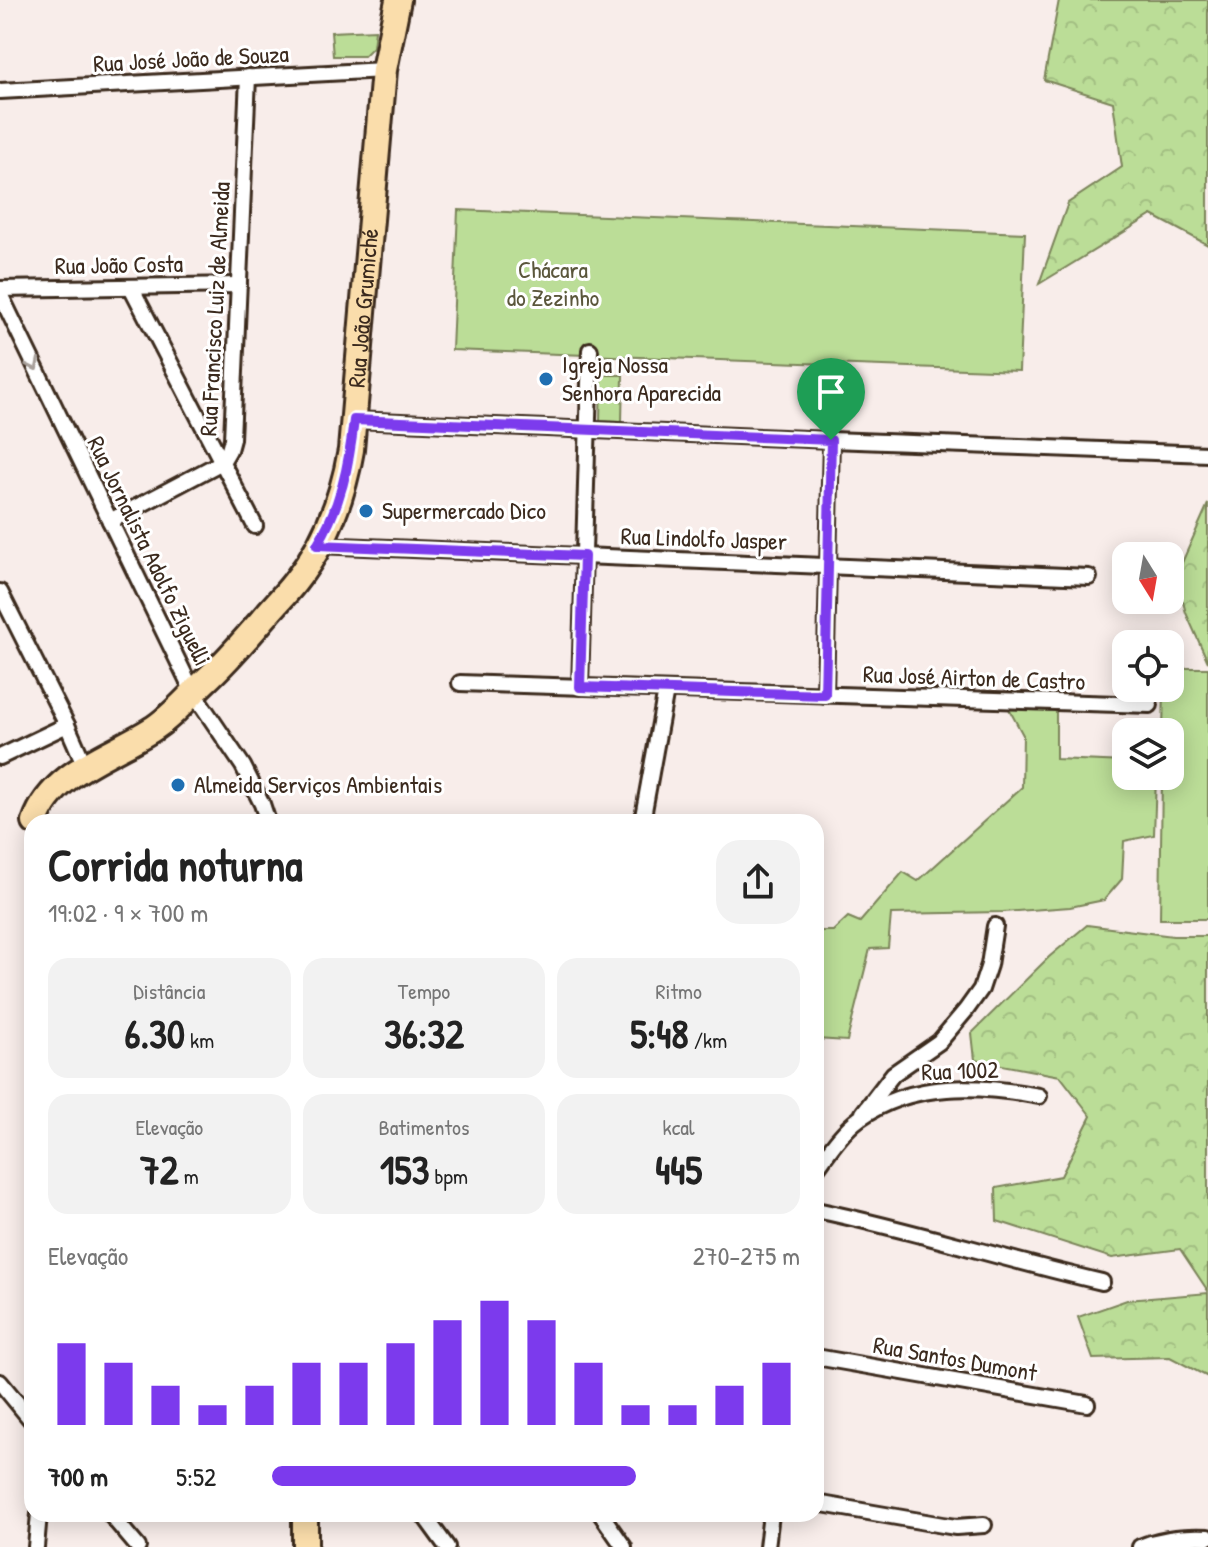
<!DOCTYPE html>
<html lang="pt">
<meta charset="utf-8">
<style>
body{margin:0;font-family:"Patrick Hand",sans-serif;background:#f2f2f2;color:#222;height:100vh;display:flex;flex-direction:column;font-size:30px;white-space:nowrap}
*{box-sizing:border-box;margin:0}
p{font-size:26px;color:#767676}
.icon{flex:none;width:44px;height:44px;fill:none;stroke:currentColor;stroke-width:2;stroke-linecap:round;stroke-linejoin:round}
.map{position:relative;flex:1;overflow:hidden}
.drawer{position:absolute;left:24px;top:814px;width:800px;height:708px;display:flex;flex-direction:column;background:#fff;border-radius:24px;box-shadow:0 4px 20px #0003}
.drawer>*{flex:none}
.needle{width:52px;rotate:169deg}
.tools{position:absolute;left:1112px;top:542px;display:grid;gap:16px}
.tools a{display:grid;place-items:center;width:72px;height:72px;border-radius:16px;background:#fff;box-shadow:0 4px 20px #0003;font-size:40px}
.pin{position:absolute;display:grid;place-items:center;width:68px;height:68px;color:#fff;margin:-82px -34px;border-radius:50% 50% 50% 0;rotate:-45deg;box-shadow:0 0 8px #0007}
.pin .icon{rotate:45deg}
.round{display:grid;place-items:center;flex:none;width:84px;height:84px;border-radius:24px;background:#f2f2f2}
.summary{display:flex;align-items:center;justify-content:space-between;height:136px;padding:0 24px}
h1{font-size:44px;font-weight:800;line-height:60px}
.stats{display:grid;grid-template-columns:repeat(3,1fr);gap:12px;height:136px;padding:8px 24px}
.stats div{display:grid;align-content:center;border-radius:20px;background:#f2f2f2;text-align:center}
.stats b{font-size:40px;font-weight:800}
.stats small{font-size:22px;font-weight:400}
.stats p{font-size:22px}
.chart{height:224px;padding:16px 24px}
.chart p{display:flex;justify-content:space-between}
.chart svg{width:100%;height:144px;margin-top:8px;stroke:#7c3aed;stroke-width:6}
ul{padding:0 24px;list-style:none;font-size:26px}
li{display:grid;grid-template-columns:128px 96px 1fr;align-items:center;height:60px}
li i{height:20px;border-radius:10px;background:#7c3aed}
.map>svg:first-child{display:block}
</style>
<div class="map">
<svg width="1208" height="1547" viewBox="0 0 1208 1547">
<defs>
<pattern id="forest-crowns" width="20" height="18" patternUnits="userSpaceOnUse" patternTransform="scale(2)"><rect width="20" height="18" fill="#bbdd97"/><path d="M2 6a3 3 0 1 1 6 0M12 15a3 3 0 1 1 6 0" fill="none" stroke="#a2be82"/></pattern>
</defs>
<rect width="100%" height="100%" fill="#f8edea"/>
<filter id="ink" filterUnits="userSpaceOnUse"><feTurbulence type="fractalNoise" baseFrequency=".0125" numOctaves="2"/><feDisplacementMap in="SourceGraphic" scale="16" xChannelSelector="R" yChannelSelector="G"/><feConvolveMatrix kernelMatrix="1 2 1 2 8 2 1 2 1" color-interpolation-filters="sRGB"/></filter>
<g filter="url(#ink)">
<!-- green -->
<g fill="#bbdd97" stroke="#7b845a" stroke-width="2">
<polygon points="375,30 373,47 364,56 333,56 331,32"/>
<polygon points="458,210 1025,233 1019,371 452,350"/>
<polygon points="601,375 623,375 622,422 600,421"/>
<polygon points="1170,668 1208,668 1208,919 1160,919 1162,776 1170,776 1170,732 1163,732 1164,688 1170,688"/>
<polygon points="1009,709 1056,710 1056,759 1126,762 1126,776 1156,776 1154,835 1124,841 1122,879 1104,900 1070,907 1003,912 891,914 888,948 870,949 847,1041 816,1039 816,931 833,931 848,917 860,922 903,872 918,881 1022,787 1023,735"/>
</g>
<!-- forest -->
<g fill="url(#forest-crowns)" stroke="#7b845a" stroke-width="2">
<polygon points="1059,0 1208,0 1208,245 1152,215 1039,284 1068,203 1122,167 1113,102 1044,80"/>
<polygon points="1208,504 1208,662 1186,613 1176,576"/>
<polygon points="1087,925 1173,936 1208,936 1208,1291 1180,1249 1112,1258 997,1221 996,1188 1061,1176 1091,1116 1060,1076 975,1060 972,1033 1049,957"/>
<polygon points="1208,1293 1208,1377 1170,1357 1093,1359 1078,1317 1127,1300"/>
</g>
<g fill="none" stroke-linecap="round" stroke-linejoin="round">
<!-- minor casing -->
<g stroke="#3b2a1e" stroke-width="20">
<g id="minor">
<polyline points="0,91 384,70"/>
<polyline points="131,287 255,526"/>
<polyline points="0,289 239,285"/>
<polyline points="0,294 193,692 243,766 262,804 268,822"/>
<polyline points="354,420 831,440 1208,454"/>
<polyline points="110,521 222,462 229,450 232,439 248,77"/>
<polyline points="317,545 1089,577"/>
<polyline points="0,592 67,725 85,766"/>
<polyline points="460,683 1150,705"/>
<polyline points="580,687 590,350"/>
<polyline points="825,695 831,440"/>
<polyline points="0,757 67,725"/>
<polyline points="642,822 666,690"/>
<polyline points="863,1113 893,1074 939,1042 966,1010 981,989 989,965 995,926"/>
<path d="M816,1169C829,1151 842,1131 860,1118C912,1081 980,1085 1039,1096"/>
<path d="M816,1210C913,1230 1006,1260 1102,1282"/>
<polyline points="816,1357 1087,1404"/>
<polyline points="0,1382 32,1421"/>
<polyline points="816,1503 943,1525 956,1527 984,1525"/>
<polyline points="110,1514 138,1547"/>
<polyline points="423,1514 447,1547"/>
<polyline points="601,1514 624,1547"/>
<polyline points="36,1547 39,1514"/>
<polyline points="767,1547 771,1514"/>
<path d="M1140,1547C1161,1538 1186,1536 1208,1537"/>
</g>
</g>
<!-- primary casing -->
<g stroke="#3b2a1e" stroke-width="30">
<g id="primary">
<path id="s1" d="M35,822C52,772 110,756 151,730C172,717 187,698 205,681C226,662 244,641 263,619C273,607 285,595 295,582C325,544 343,497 351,450L384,70L398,0"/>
<polyline points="305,1514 305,1547"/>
</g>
</g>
<!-- minor -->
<use href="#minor" stroke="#fff" stroke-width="14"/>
<!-- primary -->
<use href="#primary" stroke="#faddab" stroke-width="24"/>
</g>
<!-- one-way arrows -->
<defs><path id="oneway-chevron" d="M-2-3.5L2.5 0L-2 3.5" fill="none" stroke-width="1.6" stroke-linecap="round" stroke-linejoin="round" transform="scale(2)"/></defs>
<use stroke="#a79f9a" href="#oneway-chevron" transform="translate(34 365) rotate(64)"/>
</g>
<g fill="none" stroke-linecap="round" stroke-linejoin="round" filter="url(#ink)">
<!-- route casing -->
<g stroke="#fff" stroke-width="16">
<path id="route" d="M354,420L831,440L825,695L580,687L584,556L317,545C341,506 349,465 354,420Z"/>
</g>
<!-- route -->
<use href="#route" stroke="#7c3aed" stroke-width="10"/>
</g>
<!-- markers -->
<g fill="#1f6fb2" stroke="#fff" stroke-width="3">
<circle cx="546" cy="379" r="8"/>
<circle cx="366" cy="511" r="8"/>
<circle cx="178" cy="785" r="8"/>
</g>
<g text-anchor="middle" stroke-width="6" stroke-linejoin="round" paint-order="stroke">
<!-- street labels -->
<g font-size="24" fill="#3b2a1e" stroke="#fff">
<text transform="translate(191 59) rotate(-3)" y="8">Rua José João de Souza</text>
<text transform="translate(119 265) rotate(-1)" y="8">Rua João Costa</text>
<text dy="8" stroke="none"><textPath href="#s1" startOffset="646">Rua João Grumiché</textPath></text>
<text transform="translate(215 309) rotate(-87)" y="8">Rua Francisco Luiz de Almeida</text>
<text transform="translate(704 539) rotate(2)" y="8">Rua Lindolfo Jasper</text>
<text transform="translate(149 551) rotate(64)" y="8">Rua Jornalista Adolfo Ziguelli</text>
<text transform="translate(974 678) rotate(2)" y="8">Rua José Airton de Castro</text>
<text transform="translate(960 1071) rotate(-2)" y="8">Rua 1002</text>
<text transform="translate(955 1359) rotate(10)" y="8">Rua Santos Dumont</text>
</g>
<!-- park labels -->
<g font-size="24" fill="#5b573c" stroke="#fff">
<text x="553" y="278">Chácara<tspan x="553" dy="28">do Zezinho</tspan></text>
</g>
<!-- poi labels -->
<g font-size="24" fill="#3b2a1e" stroke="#fff" text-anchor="start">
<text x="562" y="373">Igreja Nossa<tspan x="562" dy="28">Senhora Aparecida</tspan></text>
<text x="382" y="519">Supermercado Dico</text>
<text x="194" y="793">Almeida Serviços Ambientais</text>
</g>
</g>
</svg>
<div class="tools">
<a><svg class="needle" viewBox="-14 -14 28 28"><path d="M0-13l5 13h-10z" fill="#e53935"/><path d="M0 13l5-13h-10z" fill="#767676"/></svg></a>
<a><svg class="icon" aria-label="locate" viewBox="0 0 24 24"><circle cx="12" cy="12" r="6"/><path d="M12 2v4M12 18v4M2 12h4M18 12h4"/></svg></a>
<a><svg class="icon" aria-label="layers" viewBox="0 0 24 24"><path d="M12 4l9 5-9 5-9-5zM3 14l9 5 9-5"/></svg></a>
</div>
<div class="pin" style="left:831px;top:440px;background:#1e9e55"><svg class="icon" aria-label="arrive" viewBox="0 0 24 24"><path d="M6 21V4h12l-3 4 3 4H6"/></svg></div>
<section class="drawer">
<div class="summary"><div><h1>Corrida noturna</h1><p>19:02 · 9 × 700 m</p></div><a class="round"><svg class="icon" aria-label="share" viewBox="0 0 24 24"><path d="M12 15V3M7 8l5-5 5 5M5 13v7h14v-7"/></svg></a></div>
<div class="stats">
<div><p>Distância</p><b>6.30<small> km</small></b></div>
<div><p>Tempo</p><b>36:32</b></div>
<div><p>Ritmo</p><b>5:48<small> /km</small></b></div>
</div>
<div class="stats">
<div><p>Elevação</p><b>72<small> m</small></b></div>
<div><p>Batimentos</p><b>153<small> bpm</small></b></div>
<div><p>kcal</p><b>445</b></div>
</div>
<div class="chart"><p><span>Elevação</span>270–275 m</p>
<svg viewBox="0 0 160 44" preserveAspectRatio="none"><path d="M5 44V19M15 44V25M25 44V32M35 44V38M45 44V32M55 44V25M65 44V25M75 44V19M85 44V12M95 44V6M105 44V12M115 44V25M125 44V38M135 44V38M145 44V32M155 44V25"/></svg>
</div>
<ul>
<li><b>700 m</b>5:52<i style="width:69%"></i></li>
</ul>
</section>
</div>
